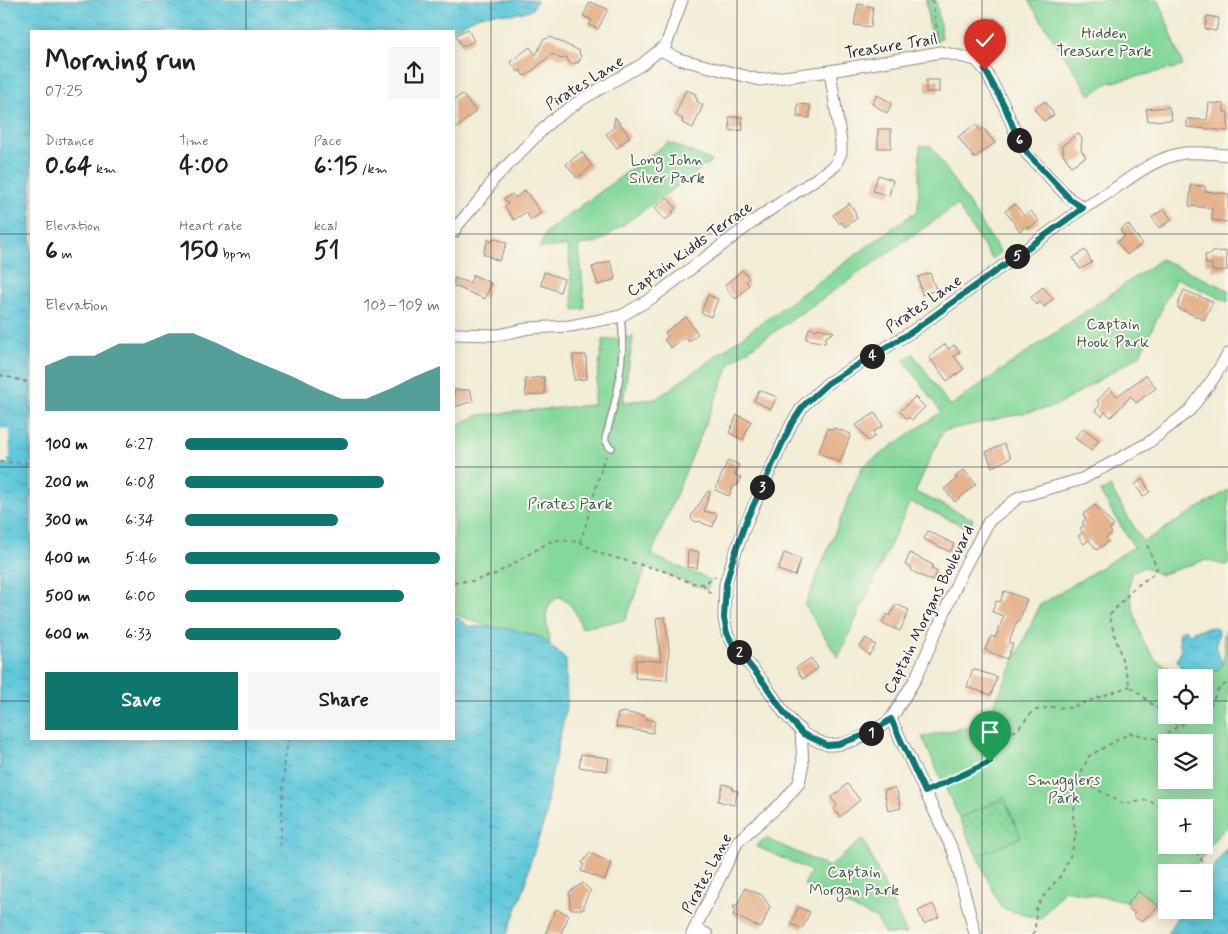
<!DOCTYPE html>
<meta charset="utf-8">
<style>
body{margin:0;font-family:Mynerve,sans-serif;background:#f6f6f6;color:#202124;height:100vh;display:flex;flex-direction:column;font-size:19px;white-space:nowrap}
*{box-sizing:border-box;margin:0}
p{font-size:16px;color:#757577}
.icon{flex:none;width:28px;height:28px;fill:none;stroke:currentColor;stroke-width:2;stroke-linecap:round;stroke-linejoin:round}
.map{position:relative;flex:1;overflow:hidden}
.side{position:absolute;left:30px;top:30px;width:425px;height:710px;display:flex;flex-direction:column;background:#fff;border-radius:0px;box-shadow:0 2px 12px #0003}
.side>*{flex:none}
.controls{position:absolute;left:1158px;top:669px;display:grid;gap:10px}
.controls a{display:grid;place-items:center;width:55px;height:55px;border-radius:0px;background:#fff;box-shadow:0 2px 12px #0003;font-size:25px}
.pin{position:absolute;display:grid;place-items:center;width:42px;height:42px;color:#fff;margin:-51px -21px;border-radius:50% 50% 50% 0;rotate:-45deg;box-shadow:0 0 5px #0007}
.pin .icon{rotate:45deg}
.km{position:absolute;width:25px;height:25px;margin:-12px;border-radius:50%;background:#222;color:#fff;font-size:14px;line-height:25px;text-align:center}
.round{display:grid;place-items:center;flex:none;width:52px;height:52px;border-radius:0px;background:#f6f6f6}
.head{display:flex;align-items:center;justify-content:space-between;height:85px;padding:0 15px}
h1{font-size:28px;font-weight:700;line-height:38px}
.metrics{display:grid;grid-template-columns:repeat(3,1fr);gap:8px;height:85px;padding:5px 15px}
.metrics div{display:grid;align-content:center}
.metrics b{font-size:25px;font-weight:700}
.metrics small{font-size:14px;font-weight:400}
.metrics p{font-size:14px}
.chart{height:140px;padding:10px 15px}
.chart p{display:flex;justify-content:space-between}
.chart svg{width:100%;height:90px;margin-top:5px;fill:#0f766e;opacity:.7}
.button{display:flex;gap:10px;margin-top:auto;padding:10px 15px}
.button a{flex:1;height:58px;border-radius:0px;background:#0f766e;color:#fff;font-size:20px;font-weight:700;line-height:58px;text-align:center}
.button a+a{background:#f6f6f6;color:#202124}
ul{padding:0 15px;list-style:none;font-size:16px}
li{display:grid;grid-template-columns:80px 60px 1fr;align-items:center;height:38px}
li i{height:12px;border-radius:6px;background:#0f766e}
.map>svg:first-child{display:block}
</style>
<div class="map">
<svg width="1228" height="934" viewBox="0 0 1228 934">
<defs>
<pattern id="garden-dots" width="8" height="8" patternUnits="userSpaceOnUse" patternTransform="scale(1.25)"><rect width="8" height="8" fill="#84d89a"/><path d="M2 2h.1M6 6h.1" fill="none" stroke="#72b986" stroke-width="1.8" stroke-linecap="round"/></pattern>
<pattern id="water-ripples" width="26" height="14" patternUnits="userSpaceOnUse" patternTransform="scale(1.25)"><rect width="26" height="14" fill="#5fc8da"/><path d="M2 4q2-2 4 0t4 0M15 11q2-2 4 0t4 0" fill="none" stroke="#4ea2b2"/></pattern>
</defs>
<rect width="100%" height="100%" fill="#fbf7ec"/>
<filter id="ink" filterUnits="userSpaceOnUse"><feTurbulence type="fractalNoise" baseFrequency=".02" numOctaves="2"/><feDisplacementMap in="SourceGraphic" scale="10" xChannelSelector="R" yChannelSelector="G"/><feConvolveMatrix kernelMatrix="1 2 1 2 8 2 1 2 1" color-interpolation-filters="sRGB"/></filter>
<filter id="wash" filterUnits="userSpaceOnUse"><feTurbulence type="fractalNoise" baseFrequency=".0096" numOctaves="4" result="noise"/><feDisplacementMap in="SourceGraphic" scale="20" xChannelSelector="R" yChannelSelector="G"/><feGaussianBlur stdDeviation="1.12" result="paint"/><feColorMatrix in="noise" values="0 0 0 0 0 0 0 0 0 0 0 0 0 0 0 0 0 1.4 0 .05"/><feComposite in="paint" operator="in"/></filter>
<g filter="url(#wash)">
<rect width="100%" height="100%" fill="#f2edd6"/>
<!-- park -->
<g fill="#84d89a" stroke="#537d6a" fill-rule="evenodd">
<polygon points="926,0 936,0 942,38 931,40"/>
<polygon points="1028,0 1159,0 1183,66 1108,83 1090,95"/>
<polygon points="668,142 712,161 598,243 579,245 585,309 574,310 568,246 539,248 546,232"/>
<path d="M920,146H931L1001,253L992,259L957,205L731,362L651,555L711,580L707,590L647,566L625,620L581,628C579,616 571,602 559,597C540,607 547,625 550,642L547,648L454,614V426L479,415L593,405L603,340L633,337L623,402L656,399L918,210Z"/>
<polygon points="1161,259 1228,290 1228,302 1176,278 1140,355 1056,406 943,431 915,492 973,519 969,528 910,502 838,658 805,605 862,467 941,412 904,360 913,354 950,406"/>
<path d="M1110,487L1143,542L1228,490V566L1205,560L1160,575L1145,567L1131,572L1129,590L1136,620L1142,639L1157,661L1175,671L1191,673L1206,674L1217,669L1222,664L1225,651L1224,635L1228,625V826L1212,842L1192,872H1166V908L1064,890L1040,919L1001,908L922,737L986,722L1040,605L1134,547L1100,492ZM1166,678H1204V715H1166ZM1166,742H1204V780H1166ZM1166,808H1204V845H1166Z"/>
<polygon points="765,838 829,867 863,839 907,934 885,934 877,919 804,885 811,871 756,846"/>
</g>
<!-- garden -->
<polygon fill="url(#garden-dots)" stroke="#537d6a" points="1004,798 1021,837 977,856 959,818"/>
<!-- water -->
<g fill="url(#water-ripples)" stroke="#40758a">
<polygon points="0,0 537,0 532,10 512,14 494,13 477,17 450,31 31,31 31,739 454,739 454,618 458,618 468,626 512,629 543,638 566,660 567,704 548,793 546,816 530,863 526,883 507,934 0,934"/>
<path d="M1212,627L1217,629L1219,632L1216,646L1222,665C1211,679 1196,677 1182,671L1180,669V664L1177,661L1181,649L1178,633L1185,629L1191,635L1193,631Z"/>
<polygon points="1228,846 1228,934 1167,934 1181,910 1204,910 1204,882"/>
</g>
<!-- pier -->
<polygon fill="#f2edd6" points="0,429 9,429 10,459 8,459 8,464 0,464"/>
<g id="blocks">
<!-- building -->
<g fill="#e5b38e">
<polygon points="590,2 608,9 598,29 589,25 592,20 583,16"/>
<polygon points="858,4 873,7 871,27 854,25"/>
<polygon points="1207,16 1219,18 1216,31 1205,29"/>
<polygon points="994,18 1006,26 996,40 994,38 993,40 984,34"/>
<polygon points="468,29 474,41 462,47 456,35"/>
<polygon points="550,37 580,51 579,52 581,58 579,62 572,64 569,63 567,57 561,59 552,54 527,75 524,76 520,70 518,72 510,62 530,47 536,55 543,40"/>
<rect x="926" y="80" width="13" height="12"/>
<polygon points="686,90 696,94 695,97 698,99 696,101 703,105 693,128 682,123 683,119 675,115"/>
<polygon points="462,94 476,111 454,130 454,100"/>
<polygon points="877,95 892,103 887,113 872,104"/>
<polygon points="1045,101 1054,115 1044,121 1034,109"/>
<polygon points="1209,103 1224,104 1224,112 1228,112 1228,131 1187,127 1187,119 1207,120"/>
<polygon points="798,104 810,105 810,118 797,117"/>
<polygon points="1169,107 1172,120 1148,121 1146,109"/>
<polygon points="615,117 630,137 617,148 606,134 613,128"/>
<polygon points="729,117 742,117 743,130 730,131"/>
<polygon points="976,124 980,131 983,128 995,143 974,158 958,137"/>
<rect x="878" y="129" width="13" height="19"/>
<polygon points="1078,133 1082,139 1081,150 1086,157 1071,166 1062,152 1064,151 1062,146"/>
<polygon points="582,152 592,166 577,178 566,164"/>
<polygon points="878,175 893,180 889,196 873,191"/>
<polygon points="1191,185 1205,186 1205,191 1228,194 1228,222 1212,220 1212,208 1189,206"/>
<polygon points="525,190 541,213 531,220 526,212 514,220 505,207 508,204 504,199 512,194 515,198"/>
<polygon points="667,197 676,208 672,211 674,213 665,220 655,208"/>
<polygon points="849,203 856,213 855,214 857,218 845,227 842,222 840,224 833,215"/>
<polygon points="1015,204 1024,216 1031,211 1039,221 1028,229 1027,226 1020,231 1005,211"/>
<polygon points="1164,209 1172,220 1159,228 1152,217"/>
<polygon points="1128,224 1142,244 1127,255 1117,242 1125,236 1120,230"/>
<polygon points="494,238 507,243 499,261 483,254 488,240 492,242"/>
<polygon points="1085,250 1092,263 1080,269 1073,258"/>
<polygon points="1226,251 1227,270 1212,271 1212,264 1206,264 1205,255 1212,254 1211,252"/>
<polygon points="610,261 616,279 598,285 592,267"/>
<polygon points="742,270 749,278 746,281 749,285 736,299 732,294 731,295 725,285"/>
<polygon points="544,272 564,279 560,292 541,285"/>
<polygon points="930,273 936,290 922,295 918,277"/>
<polygon points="473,275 491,283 485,299 454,286 454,278 470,283"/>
<polygon points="1043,287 1053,299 1044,307 1040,302 1037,305 1031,297"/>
<polygon points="1184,290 1213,302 1204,320 1178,308 1178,304"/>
<polygon points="708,295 718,299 711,317 701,313"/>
<polygon points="686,317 698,334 689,342 685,337 671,348 664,340 668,337 665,332"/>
<polygon points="809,328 817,330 818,328 834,332 826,337 825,343 806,339"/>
<polygon points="945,344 949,349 954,345 960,352 954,356 964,369 947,381 929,357"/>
<polygon points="573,355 586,355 587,379 574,380"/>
<polygon points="1146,375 1156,388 1136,403 1131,396 1111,417 1105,412 1102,416 1095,410 1100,405 1097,401 1109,388 1117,396"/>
<polygon points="544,377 545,394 526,396 525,379"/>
<polygon points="454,390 470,390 473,401 454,407"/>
<polygon points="759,390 777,397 771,409 754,401"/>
<polygon points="915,397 925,407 912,420 909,417 907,419 900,411"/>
<polygon points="875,413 883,426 873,432 875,436 868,441 856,425"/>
<polygon points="737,415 751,421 743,440 729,433"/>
<polygon points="828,428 833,430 834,428 851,434 840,462 818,453"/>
<polygon points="1083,428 1099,440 1091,451 1075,438"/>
<polygon points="1004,444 1011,458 992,467 986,452"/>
<polygon points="728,460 739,465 735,475 741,477 737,486 734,485 729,496 715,490"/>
<polygon points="964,470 976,484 955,502 944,489 957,479 955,477"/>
<polygon points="1143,479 1150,492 1143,497 1135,484"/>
<polygon points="708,491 710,492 704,511 717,514 713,527 702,523 701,521 697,522 692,520 691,516"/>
<polygon points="1095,505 1114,526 1109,529 1112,533 1106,538 1109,541 1097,550 1089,540 1084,544 1078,536 1083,532 1080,528 1084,525 1082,522 1086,519 1083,514"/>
<polygon points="928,531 954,544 950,552 924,539"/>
<polygon points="688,551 699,552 697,568 687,567"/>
<polygon points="784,553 801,559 795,576 778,570"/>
<polygon points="910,553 933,565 931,569 937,571 933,581 917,574 911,570 912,568 905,565"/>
<polygon points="1004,591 1027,599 1019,622 1017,621 1009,643 1013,644 1007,659 985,650 991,636 995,638 1004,616 992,612 996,601 1000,602"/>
<polygon points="896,604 909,610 900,631 882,623 887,614 890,616"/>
<polygon points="665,617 669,648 667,680 635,678 636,660 661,661 656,618"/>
<polygon points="866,638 876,645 869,655 860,647"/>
<polygon points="811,658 818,668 803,679 796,668"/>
<polygon points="973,669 997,677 991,695 967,687"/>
<polygon points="621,712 646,716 646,719 655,721 653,733 616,727 618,713 620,714"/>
<polygon points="581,754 609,758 607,771 579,767"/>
<polygon points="723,784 733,787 732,790 738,791 734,805 718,801"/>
<polygon points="847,784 860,800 840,817 834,809 837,805 831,798"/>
<polygon points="894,788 897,791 901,808 888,811 884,790"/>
<polygon points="590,853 611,863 605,880 581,871 584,864 582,863"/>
<polygon points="583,883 591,891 588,894 584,904 584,909 570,909 569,892"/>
<polygon points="745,888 762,895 770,907 761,928 733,915 735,910 733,906 738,904"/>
<polygon points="1138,891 1159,906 1141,922 1133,916 1135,913 1126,906"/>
<polygon points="933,904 939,917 924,924 918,911"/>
<polygon points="798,907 810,912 802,929 791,924"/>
<polygon points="556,909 569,915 561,934 545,934"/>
</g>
</g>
</g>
<g filter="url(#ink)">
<use href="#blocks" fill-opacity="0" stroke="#8a8888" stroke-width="1"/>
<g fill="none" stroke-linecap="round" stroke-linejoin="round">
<!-- lane casing -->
<g stroke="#8a8888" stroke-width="8">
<path id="lane" d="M612,448L609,447L605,439C617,398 626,360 621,316"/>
</g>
<!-- street casing -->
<g stroke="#8a8888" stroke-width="13">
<g id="street">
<polyline points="660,50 679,59 760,80 830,71 941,52 976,60 985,70 1004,105 1019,141 1028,155 1070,199 1083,208"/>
<polyline points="454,232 456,227 484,195 493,180 550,122 581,100 641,65 666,45 682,0"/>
<polyline points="454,334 498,335 530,328 570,326 621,316 652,298 758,218 835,166 841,153 841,142 830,71"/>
<path d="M801,731L803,734C811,737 821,744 829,745C849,746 876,731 891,719"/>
<polyline points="695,929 707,934"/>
<path d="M692,934L738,841L783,802L799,783L803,764L801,731L785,714L764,683L734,646L727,633L724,618L725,584L732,562L747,521L792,423L804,405L828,383L913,331L1083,208C1115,193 1148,157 1185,153C1200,152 1214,154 1228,155"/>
<polyline points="975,934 954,853 891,719 916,678 962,572 989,521 1019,497 1082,479 1148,443 1190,410 1213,379 1228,354"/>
</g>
</g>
<!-- path -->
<g stroke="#8a8888" stroke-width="2" stroke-dasharray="4 4" stroke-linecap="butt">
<polyline points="932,0 939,42"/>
<polyline points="0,375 31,383"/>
<polyline points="0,462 31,463"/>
<polyline points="580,542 585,528 603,462 606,456"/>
<polyline points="1147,545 1157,568 1152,575 1134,588 1109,616 1130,686 1180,727"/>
<polyline points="454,582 473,581 496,574 549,542 559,540 580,542 598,553 667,572 691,583 703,584 716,576"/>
<polyline points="703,584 712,596"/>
<polyline points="1204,711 1209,708 1218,690 1228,682"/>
<polyline points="1158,740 1166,752"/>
<polyline points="1078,779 1124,804 1148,800 1166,810"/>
<polyline points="1184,780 1187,786"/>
<polyline points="936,787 990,762 982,744 1017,730 1033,711 1050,707 1070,708 1130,686"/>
<polyline points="1192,845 1202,861 1212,869"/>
<polyline points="280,846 285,757 289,739"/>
<polyline points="1032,934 1035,931 1036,909 1043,897 1061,875 1072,852 1076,834 1073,817 1077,781 1089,756 1130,733 1158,739 1196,715"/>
</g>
<!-- lane -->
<use href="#lane" stroke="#fff" stroke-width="5.5"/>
<!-- street -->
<use href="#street" stroke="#fff" stroke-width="11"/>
</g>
</g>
<g fill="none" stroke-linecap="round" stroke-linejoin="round" filter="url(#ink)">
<!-- route casing -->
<g stroke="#fff" stroke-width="10">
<polyline id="route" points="985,70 1004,105 1019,141 1028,154 1070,199 1083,208 913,331 828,383 804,405 792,423 746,521 732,562 726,584 724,618 727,633 734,646 764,683 785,714 803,734 827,745 839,744 873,732 891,719 925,792 990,762"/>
</g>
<!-- route -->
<use href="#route" stroke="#0f766e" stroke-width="6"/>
</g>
<!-- grid -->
<path fill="none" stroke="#22223b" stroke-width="1" stroke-opacity="0.55" d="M246,0V31M491,0V934M737,0V934M982,0V934M0,234H31M454,234H1228M0,467H31M454,467H1228M0,701H31M454,701H1166M1204,701H1228M246,739V934"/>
<g text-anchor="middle" stroke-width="4" stroke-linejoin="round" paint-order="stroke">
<!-- park labels -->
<g font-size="16" fill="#3f5958" stroke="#fbf7ec">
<text x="1104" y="38">Hidden<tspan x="1104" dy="18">Treasure Park</tspan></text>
<text x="667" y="165">Long John<tspan x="667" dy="18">Silver Park</tspan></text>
<text x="1113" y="329">Captain<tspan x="1113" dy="18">Hook Park</tspan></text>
<text x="570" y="509">Pirates Park</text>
<text x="1064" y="785">Smugglers<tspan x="1064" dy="18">Park</tspan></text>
<text x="854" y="877">Captain<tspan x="854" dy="18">Morgan Park</tspan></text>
</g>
<!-- street labels -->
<g font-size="16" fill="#22223b" stroke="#fbf7ec">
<text transform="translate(891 45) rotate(-9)" y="6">Treasure Trail</text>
<text transform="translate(584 82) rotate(-32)" y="6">Pirates Lane</text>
<text transform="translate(689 248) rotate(-36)" y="6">Captain Kidds Terrace</text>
<text transform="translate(923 303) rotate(-35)" y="6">Pirates Lane</text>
<text transform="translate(928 609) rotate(-64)" y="6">Captain Morgans Boulevard</text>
<text transform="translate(706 873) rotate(-62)" y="6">Pirates Lane</text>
</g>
</g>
</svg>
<div class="controls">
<a><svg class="icon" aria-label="locate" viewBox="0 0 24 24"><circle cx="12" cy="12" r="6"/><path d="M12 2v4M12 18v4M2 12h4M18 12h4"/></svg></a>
<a><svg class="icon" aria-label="layers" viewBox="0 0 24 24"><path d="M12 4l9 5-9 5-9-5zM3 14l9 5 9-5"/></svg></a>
<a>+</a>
<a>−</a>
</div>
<div class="pin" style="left:990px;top:762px;background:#1e9e55"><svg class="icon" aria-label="arrive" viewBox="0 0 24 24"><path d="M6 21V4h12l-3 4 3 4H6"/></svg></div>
<div class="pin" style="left:985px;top:70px;background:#d93025"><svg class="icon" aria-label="check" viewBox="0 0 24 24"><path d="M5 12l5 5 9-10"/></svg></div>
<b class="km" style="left:871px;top:733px">1</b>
<b class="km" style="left:739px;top:652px">2</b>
<b class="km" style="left:762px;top:487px">3</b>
<b class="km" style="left:872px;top:356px">4</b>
<b class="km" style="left:1017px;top:256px">5</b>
<b class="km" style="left:1019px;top:140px">6</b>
<section class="side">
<div class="head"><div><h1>Morning run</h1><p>07:25</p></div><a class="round"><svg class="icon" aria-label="share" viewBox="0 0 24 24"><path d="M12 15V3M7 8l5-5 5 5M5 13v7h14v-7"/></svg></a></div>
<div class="metrics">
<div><p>Distance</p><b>0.64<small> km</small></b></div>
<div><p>Time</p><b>4:00</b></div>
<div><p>Pace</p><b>6:15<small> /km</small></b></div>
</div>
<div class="metrics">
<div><p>Elevation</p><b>6<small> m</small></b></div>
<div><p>Heart rate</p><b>150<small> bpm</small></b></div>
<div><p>kcal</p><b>51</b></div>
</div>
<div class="chart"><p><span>Elevation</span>103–109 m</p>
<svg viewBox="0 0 160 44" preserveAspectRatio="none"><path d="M0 44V22L10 17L20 17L30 11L40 11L50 6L60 6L70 11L80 17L90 22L100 27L110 33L120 38L130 38L140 33L150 27L160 22V44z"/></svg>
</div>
<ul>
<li><b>100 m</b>6:27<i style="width:64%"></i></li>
<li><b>200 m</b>6:08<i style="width:78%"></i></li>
<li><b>300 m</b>6:34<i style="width:60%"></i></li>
<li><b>400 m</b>5:46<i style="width:100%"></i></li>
<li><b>500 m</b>6:00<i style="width:86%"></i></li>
<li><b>600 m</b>6:33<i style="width:61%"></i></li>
</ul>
<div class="button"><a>Save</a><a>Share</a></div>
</section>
</div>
